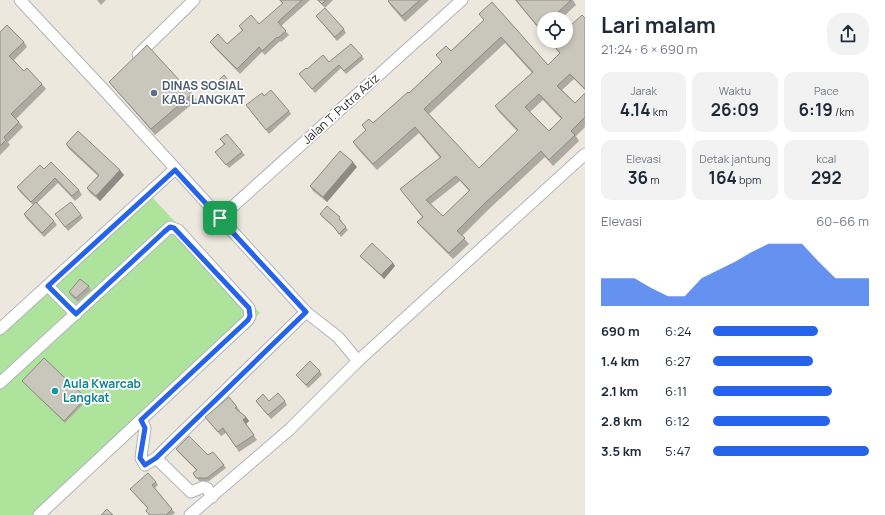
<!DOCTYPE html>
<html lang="id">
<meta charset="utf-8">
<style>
body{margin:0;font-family:Manrope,sans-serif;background:#f2f2f3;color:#1f2937;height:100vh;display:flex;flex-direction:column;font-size:15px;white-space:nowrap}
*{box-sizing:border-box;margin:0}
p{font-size:13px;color:#747a83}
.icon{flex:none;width:22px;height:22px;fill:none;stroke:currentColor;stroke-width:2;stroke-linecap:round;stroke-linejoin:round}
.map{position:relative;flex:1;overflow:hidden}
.drawer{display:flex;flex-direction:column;background:#fff;width:300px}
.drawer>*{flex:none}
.tools{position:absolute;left:537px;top:12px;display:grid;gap:8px}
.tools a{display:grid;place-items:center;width:36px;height:36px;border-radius:50%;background:#fff;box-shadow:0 2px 6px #0003;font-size:20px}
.pin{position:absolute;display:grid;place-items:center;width:34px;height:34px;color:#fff;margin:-17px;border-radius:8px;box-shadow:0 2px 6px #0006}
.round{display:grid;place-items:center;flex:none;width:42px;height:42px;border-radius:16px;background:#f2f2f3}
.headline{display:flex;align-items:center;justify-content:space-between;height:68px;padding:0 16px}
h1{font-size:22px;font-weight:700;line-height:30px}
.stats{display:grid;grid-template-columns:repeat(3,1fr);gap:6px;height:68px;padding:4px 16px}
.stats div{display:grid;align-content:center;border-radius:10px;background:#f2f2f3;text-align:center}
.stats b{font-size:17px;font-weight:700}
.stats small{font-size:11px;font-weight:400}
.stats p{font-size:11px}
.chart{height:112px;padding:8px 16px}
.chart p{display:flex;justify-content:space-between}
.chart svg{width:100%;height:72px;margin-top:4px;fill:#2563eb;opacity:.7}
ul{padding:0 16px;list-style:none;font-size:13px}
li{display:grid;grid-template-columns:64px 48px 1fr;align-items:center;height:30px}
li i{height:10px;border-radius:5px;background:#2563eb}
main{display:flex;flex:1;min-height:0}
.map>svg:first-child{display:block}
</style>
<main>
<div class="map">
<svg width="585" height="515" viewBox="0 0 585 515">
<rect width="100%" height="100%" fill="#ede8de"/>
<!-- green -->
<polygon fill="#aee39b" points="151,196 260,313 46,515 0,515 0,334"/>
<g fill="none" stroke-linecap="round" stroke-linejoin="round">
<!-- minor casing -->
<g stroke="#b1b3bf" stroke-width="13">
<g id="minor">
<polyline points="20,0 103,89 306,312 338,337 358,361"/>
<polyline points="138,55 194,0"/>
<polyline points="220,218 462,0"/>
<polyline points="48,286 76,314"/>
<polyline points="0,329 175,169"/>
<polyline points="0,383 170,227 178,230 249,308 250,316 248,320 39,515"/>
<polyline points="141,420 145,428 141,458 145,465 156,458 306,312"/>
<polyline points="156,458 191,492 203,487 207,488 212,497"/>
<polyline points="190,515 290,429 358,361 585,154"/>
</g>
</g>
<!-- minor -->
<use href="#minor" stroke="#fff" stroke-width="11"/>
</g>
<!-- wall -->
<g fill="#adaaa2" fill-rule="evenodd">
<polygon points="97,0 106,0 101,5"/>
<polygon points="279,0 310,0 281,26 289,35 281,42 280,41 265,55 262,52 240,74 213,46 210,42 227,44 242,31 239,26 259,24 283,4"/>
<polygon points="317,0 333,0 325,8"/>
<polygon points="389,0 429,0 405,22 391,6 388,1"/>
<polygon points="515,0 573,0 576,5 562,18 544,19 544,35"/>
<path d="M479,14L548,65L560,54L549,41H566L570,26L585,18V90L574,79L562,90L575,103L585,93V127L576,136L579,141L553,166L545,157L488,210L462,236L469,244L453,259L422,228L417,222L422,217L400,189L440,158L419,133L377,170L357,148L353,142L366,131L362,125L373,123L409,93L442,62L436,55L451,51L484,20ZM505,43L532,73L495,106L499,112L517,131L479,168L429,114ZM543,100L561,119L549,131L530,112ZM460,181L469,191L443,216L431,204Z"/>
<polygon points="316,16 344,29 346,33 337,41"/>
<polygon points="0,32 24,42 27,47 14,60 24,71 42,84 46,89 16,119 19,122 23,127 8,142 10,145 0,155"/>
<polygon points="362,56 364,59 346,74 341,68 315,93 299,74 307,69 329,62"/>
<polygon points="218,81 229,81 230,83 224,89"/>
<polygon points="109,82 192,94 197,100 155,135 114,88"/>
<polygon points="264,96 289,111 291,114 269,134 249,109"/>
<polygon points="220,139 242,152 245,155 229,168 215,152 224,145"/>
<polygon points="66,144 124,175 100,201 90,193 87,188 98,176 69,149"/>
<polygon points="357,167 327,202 313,191 310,186"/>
<polygon points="44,169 79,190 82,195 75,201 58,183 37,203 54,221 57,225 44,237 26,218 24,214 33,205 20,192 17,187"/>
<polygon points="55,214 81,215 83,218 68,231"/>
<polygon points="320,214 342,220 341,221 348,230 341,237 336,229 322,217"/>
<polygon points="360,256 393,263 395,266 384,279 363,259"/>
<polygon points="89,286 91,290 78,302 71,296 69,292"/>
<polygon points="320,371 322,375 308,388 299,378 296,375"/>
<polygon points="22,381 86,398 87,400 65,423"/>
<polygon points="256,401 285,401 287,405 271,419"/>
<polygon points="237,407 240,411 239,411 246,417 249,421 246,424 257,440 239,452 226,433 221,436 205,417"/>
<polygon points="176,449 208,455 224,465 226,468 209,481 199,481 193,473 197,471 178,452"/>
<polygon points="156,482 158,485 155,488 175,513 172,515 149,515 146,511 148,509 130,489"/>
</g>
<!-- shaded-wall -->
<g fill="#8d8b84">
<polygon points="353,162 357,167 327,202 323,197"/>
<polygon points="120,170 124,175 100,201 96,196"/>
<polygon points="393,263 395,266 384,279 381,275"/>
<polygon points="246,417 249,421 246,424 243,420"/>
</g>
<!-- building -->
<g fill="#c9c6bc" stroke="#8d8b84" fill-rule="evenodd">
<polygon points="280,0 302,0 278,22 286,31 278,38 277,37 262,51 259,47 237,69 210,42 218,34 227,44 243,30 239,26 251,15 259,24 283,3"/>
<polygon points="318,0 326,0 322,4"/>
<polygon points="389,0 420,0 402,16 388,1"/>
<polygon points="516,0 571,0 557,13 563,19 544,19 544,34"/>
<path d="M492,2L548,65L560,53L550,41H566V22L570,26L582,15L585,18V89L570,74L557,86L575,103L585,93V117L571,131L575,135L549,160L541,151L484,204L457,231L465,238L449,253L417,222L423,217L400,189L441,157L415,127L373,164L353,142L366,130L362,125L369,119L373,123L408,92L409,93L442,62L436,55L446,46L451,51L484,20L479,14ZM501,37L533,72L495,106L518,130L479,168L424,109ZM539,94L562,118L549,131L525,107ZM456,176L470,190L443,216L426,200Z"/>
<polygon points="325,8 344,29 335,37 316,16"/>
<polygon points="7,25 24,42 9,56 24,71 27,68 42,84 11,114 19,122 4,137 6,140 0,146 0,32"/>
<polygon points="351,44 362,56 344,71 339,65 312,89 299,74 306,68 307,69 323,55 329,62"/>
<polygon points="147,45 192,94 151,129 109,82"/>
<polygon points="224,75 229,81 223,87 218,81"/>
<polygon points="271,90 289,111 266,130 246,105 262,93 264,96"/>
<polygon points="78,131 120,170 96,196 87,188 99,175 66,144"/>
<polygon points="227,134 242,152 226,165 215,152 225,144 220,139"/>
<polygon points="340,151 353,162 323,197 310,186"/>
<polygon points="51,162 79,190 72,196 55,178 31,202 17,187 40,165 44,169"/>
<polygon points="36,202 54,221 42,233 24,214"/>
<polygon points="71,202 81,215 65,227 55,214"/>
<polygon points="327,206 340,217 339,219 346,227 339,234 334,227 320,214"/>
<polygon points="372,243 393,263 381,275 360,256"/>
<polygon points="80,279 89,286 76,298 69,292"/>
<polygon points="44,358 86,398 64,421 22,381"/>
<polygon points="310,361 320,371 306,385 296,375"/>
<polygon points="278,393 285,401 268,415 256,401 263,394 269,401"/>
<polygon points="229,397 237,407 235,408 246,417 243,420 254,435 236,447 223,428 218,432 205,417"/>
<polygon points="189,436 208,455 213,452 224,465 207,478 196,478 193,473 197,470 176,449"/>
<polygon points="148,473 156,482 152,485 172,509 166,515 150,515 146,511 148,508 130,489"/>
<polygon points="107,509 113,515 101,515"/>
</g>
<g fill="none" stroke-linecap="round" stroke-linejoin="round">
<!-- route casing -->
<g stroke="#fff" stroke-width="8">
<polygon id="route" points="175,170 306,312 156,458 145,465 140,458 145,428 141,420 248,320 250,316 249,308 174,228 170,227 164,232 76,314 48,286"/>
</g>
<!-- route -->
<use href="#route" stroke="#2563eb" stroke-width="5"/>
</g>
<!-- markers -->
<circle fill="#5c6f8a" stroke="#fff" stroke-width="1.5" cx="154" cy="93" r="4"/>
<circle fill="#0f9aa8" stroke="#fff" stroke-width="1.5" cx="55" cy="391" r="4"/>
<g text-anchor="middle" stroke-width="3.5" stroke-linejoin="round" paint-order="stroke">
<!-- service labels -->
<g font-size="12" font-weight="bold" fill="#4e5e75" stroke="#fff" text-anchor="start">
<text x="162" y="90">DINAS SOSIAL<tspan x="162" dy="14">KAB. LANGKAT</tspan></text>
</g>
<!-- street labels -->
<g font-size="12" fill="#2b2b2b" stroke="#fff">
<text transform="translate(341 109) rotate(-42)" y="4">Jalan T. Putra Aziz</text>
</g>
<!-- culture labels -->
<g font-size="12" font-weight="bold" fill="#0d838f" stroke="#fff" text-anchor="start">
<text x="63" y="388">Aula Kwarcab<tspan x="63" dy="14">Langkat</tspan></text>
</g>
</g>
</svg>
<div class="tools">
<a><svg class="icon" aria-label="locate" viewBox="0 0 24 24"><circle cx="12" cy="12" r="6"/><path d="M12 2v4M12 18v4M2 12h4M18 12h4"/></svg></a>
</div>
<div class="pin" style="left:220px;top:218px;background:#1e9e55"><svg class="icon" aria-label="arrive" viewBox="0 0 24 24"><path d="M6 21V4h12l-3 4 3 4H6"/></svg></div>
</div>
<section class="drawer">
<div class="headline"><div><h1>Lari malam</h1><p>21:24 · 6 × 690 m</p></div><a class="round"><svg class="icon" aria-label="share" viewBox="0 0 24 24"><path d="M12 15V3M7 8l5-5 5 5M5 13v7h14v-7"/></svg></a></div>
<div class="stats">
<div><p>Jarak</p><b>4.14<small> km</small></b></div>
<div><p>Waktu</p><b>26:09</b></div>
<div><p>Pace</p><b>6:19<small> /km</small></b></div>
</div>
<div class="stats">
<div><p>Elevasi</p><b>36<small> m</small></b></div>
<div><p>Detak jantung</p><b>164<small> bpm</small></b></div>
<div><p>kcal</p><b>292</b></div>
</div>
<div class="chart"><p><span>Elevasi</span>60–66 m</p>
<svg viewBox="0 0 160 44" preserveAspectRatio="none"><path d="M0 44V27L10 27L20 27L30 33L40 38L50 38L60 27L70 22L80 17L90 11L100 6L110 6L120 6L130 17L140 27L150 27L160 27V44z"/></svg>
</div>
<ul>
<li><b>690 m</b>6:24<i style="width:67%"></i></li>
<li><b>1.4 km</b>6:27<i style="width:64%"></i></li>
<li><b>2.1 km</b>6:11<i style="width:76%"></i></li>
<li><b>2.8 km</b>6:12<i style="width:75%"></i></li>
<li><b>3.5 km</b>5:47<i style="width:100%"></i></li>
</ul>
</section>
</main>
